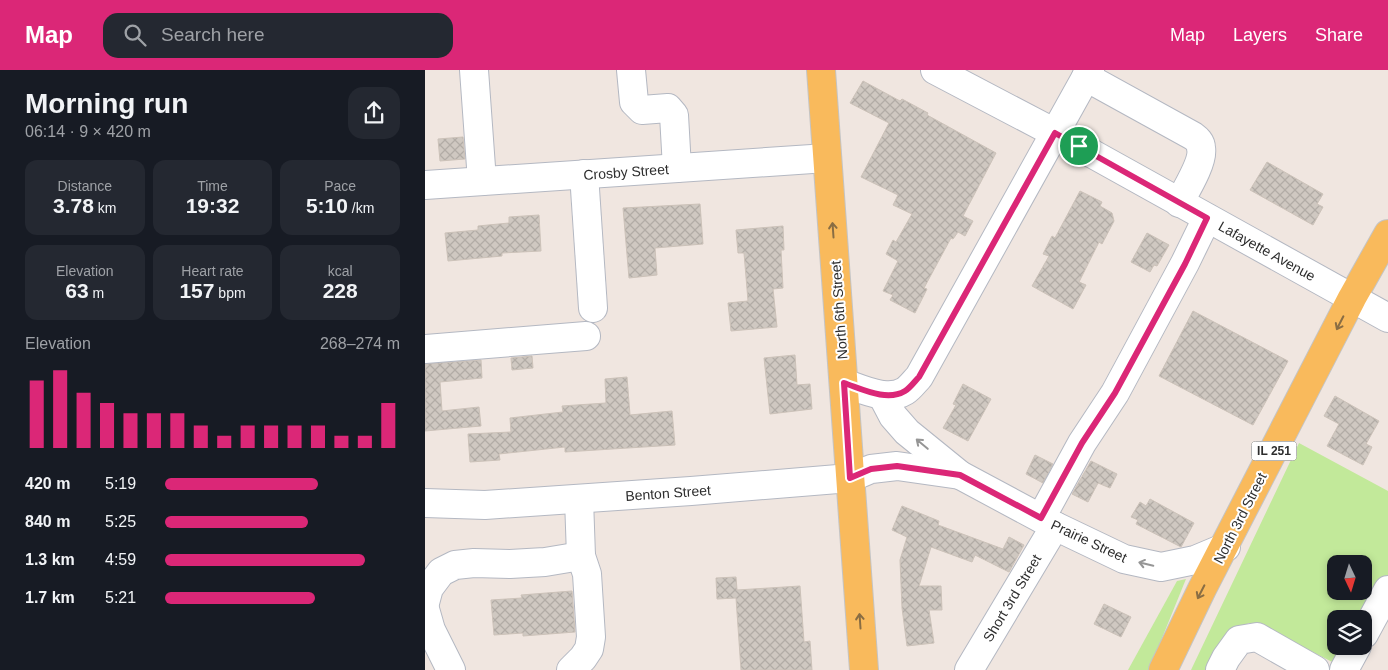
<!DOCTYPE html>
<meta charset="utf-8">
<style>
body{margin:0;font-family:Arial,sans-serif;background:#242831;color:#f1f3f6;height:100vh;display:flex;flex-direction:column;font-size:19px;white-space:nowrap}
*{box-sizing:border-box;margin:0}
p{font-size:16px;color:#9ea1a6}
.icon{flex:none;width:28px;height:28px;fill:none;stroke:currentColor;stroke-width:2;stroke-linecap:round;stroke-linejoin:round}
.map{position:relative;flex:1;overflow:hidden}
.details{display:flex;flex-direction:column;background:#171b24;width:425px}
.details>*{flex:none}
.needle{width:32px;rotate:176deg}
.tools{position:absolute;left:902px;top:485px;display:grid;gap:10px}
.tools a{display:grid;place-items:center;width:45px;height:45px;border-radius:10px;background:#171b24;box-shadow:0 2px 8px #0003;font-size:25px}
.pin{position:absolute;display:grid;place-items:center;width:42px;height:42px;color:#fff;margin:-21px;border:2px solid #fff;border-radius:50%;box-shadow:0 1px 5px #0007}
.round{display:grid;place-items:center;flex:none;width:52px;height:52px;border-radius:15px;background:#242831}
.headline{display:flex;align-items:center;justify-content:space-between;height:85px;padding:0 25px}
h1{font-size:28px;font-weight:700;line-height:38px}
.stats{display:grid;grid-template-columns:repeat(3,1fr);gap:8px;height:85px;padding:5px 25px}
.stats div{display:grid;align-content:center;border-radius:12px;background:#242831;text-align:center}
.stats b{font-size:21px;font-weight:700}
.stats small{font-size:14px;font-weight:400}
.stats p{font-size:14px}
.chart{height:140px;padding:10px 25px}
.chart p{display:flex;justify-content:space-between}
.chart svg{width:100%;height:90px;margin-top:5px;stroke:#db2777;stroke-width:6}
ul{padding:0 25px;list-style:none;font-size:16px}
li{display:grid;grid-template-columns:80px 60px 1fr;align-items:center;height:38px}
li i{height:12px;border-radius:6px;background:#db2777}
header{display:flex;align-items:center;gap:30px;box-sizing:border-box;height:70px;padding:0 25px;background:#db2777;color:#fff}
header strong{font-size:24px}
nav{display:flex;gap:28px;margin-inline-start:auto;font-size:18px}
.search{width:350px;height:45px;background:#242831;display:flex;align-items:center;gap:12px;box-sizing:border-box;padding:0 18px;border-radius:15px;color:#9ea1a6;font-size:19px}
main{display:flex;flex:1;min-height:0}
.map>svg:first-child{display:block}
</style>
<header>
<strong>Map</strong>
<div class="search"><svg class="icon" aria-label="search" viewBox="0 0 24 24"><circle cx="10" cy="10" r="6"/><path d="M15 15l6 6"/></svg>Search here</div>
<nav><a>Map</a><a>Layers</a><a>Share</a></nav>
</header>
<main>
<section class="details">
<div class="headline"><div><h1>Morning run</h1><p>06:14 · 9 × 420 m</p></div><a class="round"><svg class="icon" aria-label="share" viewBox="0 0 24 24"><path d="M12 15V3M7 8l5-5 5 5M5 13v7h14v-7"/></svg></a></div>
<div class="stats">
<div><p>Distance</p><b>3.78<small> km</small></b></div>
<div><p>Time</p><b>19:32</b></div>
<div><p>Pace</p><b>5:10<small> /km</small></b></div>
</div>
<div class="stats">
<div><p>Elevation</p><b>63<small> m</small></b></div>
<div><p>Heart rate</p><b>157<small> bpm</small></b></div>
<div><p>kcal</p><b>228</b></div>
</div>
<div class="chart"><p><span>Elevation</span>268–274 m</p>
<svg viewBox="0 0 160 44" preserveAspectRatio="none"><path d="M5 44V11M15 44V6M25 44V17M35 44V22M45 44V27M55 44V27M65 44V27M75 44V33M85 44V38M95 44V33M105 44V33M115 44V33M125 44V33M135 44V38M145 44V38M155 44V22"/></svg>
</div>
<ul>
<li><b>420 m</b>5:19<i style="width:65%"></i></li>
<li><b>840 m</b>5:25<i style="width:61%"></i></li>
<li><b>1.3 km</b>4:59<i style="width:85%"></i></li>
<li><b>1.7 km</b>5:21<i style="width:64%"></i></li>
</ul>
</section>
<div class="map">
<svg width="963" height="600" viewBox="0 0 963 600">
<defs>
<pattern id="building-cross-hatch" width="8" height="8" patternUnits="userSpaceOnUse" patternTransform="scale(1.25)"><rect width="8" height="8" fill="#cfc8c1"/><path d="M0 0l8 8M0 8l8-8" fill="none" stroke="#b2aca6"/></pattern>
</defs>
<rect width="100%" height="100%" fill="#f0e6e0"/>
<!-- grass -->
<g fill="#c2e99a" fill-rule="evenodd">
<path d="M874,373L963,421V509L939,549H911V576H926L915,596L837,556L824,553L812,559L787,600H766ZM911,494H939V521H911Z"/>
<polygon points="761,509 724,600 703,600 752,511"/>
</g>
<!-- building -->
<g fill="url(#building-cross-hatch)" stroke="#ccc2b9">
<polygon points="438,11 475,31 477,29 503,43 502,45 571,83 538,146 548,151 540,166 533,162 528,169 526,168 499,218 502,219 490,243 465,230 468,225 458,221 473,191 461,184 468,170 471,172 487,144 468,135 473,125 436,107 464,53 425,33"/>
<polygon points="38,67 40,89 15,91 13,69"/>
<polygon points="842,92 898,124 892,134 898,137 888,155 825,120"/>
<polygon points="655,121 677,132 675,136 687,143 689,151 677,174 674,172 654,212 661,215 648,239 607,216 624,186 618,184 627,166 630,168"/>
<polygon points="275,134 278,174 230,178 232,205 204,208 198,138"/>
<polygon points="114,145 116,181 77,183 77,186 23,191 20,163 53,160 53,156 84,153 84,147"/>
<polygon points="358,156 359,180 356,180 358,218 348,219 352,257 306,261 303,233 323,231 319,183 313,183 311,160"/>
<polygon points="722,163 744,175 732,196 729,195 725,202 706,192"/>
<polygon points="768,241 863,291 828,355 734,306"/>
<polygon points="370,285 372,315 385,314 387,339 345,344 339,288"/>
<polygon points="107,286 108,298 87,300 86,288"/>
<polygon points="56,290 57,308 15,312 17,341 54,337 56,356 0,361 0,294"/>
<polygon points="202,307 205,345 247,341 250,375 140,382 140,377 74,384 75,390 45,392 43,364 86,362 85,348 138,342 137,336 181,333 180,309"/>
<polygon points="538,314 566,329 543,371 518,358 531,335 528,334"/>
<polygon points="910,326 954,351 941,374 947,377 938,395 902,376 914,354 899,346"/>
<polygon points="610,385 628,394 618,413 601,404"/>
<polygon points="666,391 692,404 685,418 673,413 663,432 647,424"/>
<polygon points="725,429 769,453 756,477 711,454 713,450 706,447 715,432 721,436"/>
<polygon points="477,436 514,451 513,455 578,479 584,467 599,475 584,502 550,485 547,492 506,477 494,516 516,516 517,540 504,540 509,573 482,576 477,538 475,490 482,467 467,460"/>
<polygon points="311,507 312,520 375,516 379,572 385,571 387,600 316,600 311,528 292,529 291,508"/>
<polygon points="147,521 150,562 98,566 98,563 69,565 66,530 97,528 96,525"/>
<polygon points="679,534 706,547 696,567 669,554"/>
</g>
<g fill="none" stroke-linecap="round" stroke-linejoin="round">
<!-- minor casing -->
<g stroke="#b4b8c2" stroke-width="30">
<g id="minor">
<polyline points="49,0 57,111"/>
<polyline points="206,0 209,32 217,40 243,38 249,45 252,98"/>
<polyline points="510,0 630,63 963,248"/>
<path d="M661,7L768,66C772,69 776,72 776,78C779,91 761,120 754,133"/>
<polyline points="159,104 168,238"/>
<polyline points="0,115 402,88"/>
<polyline points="0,279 161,266"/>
<path d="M419,313C437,319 462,332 480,321C485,318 490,311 494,307L665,0"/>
<polyline points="457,325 468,346 482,362 535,405 630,456 699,489 736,497 770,490 801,477"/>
<polyline points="0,433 60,435 266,421 425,408 446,399 472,396 535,405"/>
<polyline points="616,448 657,373 690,323 760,193 782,148"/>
<polyline points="0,533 4,518 16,502 30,495 49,493 85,494 120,492 156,486"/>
<polyline points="0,539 6,560 26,600"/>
<polyline points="939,564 963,520"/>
<polyline points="146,600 158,588 164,579 166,567 162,504 156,486 154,429"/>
<polyline points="544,600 630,456"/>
<polyline points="795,600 801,588 814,570 832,567 890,600"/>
<polyline points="919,600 932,576"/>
</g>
</g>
<!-- major casing -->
<g stroke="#c4c4c4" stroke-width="30">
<g id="major">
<polyline points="396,0 439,600"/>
<polyline points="738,600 777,519 927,228 963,164"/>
</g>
</g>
<!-- minor -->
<use href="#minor" stroke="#fff" stroke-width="28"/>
<!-- major -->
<use href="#major" stroke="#f9ba5c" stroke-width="28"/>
</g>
<!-- one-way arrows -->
<defs><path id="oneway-shaft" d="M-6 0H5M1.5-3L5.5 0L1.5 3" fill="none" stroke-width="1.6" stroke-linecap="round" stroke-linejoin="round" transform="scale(1.25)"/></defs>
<g stroke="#896d43">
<use href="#oneway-shaft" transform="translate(408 160) rotate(-94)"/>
<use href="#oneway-shaft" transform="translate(915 253) rotate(117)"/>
<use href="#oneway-shaft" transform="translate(776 522) rotate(117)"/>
<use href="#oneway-shaft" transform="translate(435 551) rotate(-94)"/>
</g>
<g stroke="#969696">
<use href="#oneway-shaft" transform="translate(497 374) rotate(-140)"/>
<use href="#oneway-shaft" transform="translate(721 494) rotate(-167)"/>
</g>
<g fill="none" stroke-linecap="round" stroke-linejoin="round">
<!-- route casing -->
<g stroke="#fff" stroke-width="10">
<path id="route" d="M630,63L782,148L760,194L690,323L657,373L616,448L535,405L472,396L446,399L425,408L419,313C437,319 462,332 480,321C485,318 490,311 494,307Z"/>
</g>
<!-- route -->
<use href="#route" stroke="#db2777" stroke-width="6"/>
</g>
<g text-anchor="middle" stroke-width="4" stroke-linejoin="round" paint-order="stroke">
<!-- shield labels -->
<rect fill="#fff" stroke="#6d6d6d" stroke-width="1" x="826.5" y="371.5" width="45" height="19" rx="4"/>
<g font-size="12" font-weight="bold" fill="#2e2e2e">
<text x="849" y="385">IL 251</text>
</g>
<!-- street labels -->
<g font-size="14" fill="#2e2e2e" stroke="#fff">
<text transform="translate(201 102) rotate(-4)" y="5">Crosby Street</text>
<text transform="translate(842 181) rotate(29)" y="5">Lafayette Avenue</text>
<text transform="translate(414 240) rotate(-94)" y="5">North 6th Street</text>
<text transform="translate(243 423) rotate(-4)" y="5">Benton Street</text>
<text transform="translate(815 448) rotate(-63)" y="5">North 3rd Street</text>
<text transform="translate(664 471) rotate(25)" y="5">Prairie Street</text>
<text transform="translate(587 528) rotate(-59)" y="5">Short 3rd Street</text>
</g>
</g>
</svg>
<div class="tools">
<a><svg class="needle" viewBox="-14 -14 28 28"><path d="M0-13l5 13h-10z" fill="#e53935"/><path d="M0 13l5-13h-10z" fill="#9ea1a6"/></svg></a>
<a><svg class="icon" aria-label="layers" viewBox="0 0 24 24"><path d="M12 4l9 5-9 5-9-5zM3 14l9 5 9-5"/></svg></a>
</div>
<div class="pin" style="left:654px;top:76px;background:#1e9e55"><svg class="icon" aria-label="arrive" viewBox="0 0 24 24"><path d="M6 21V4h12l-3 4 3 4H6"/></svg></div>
</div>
</main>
